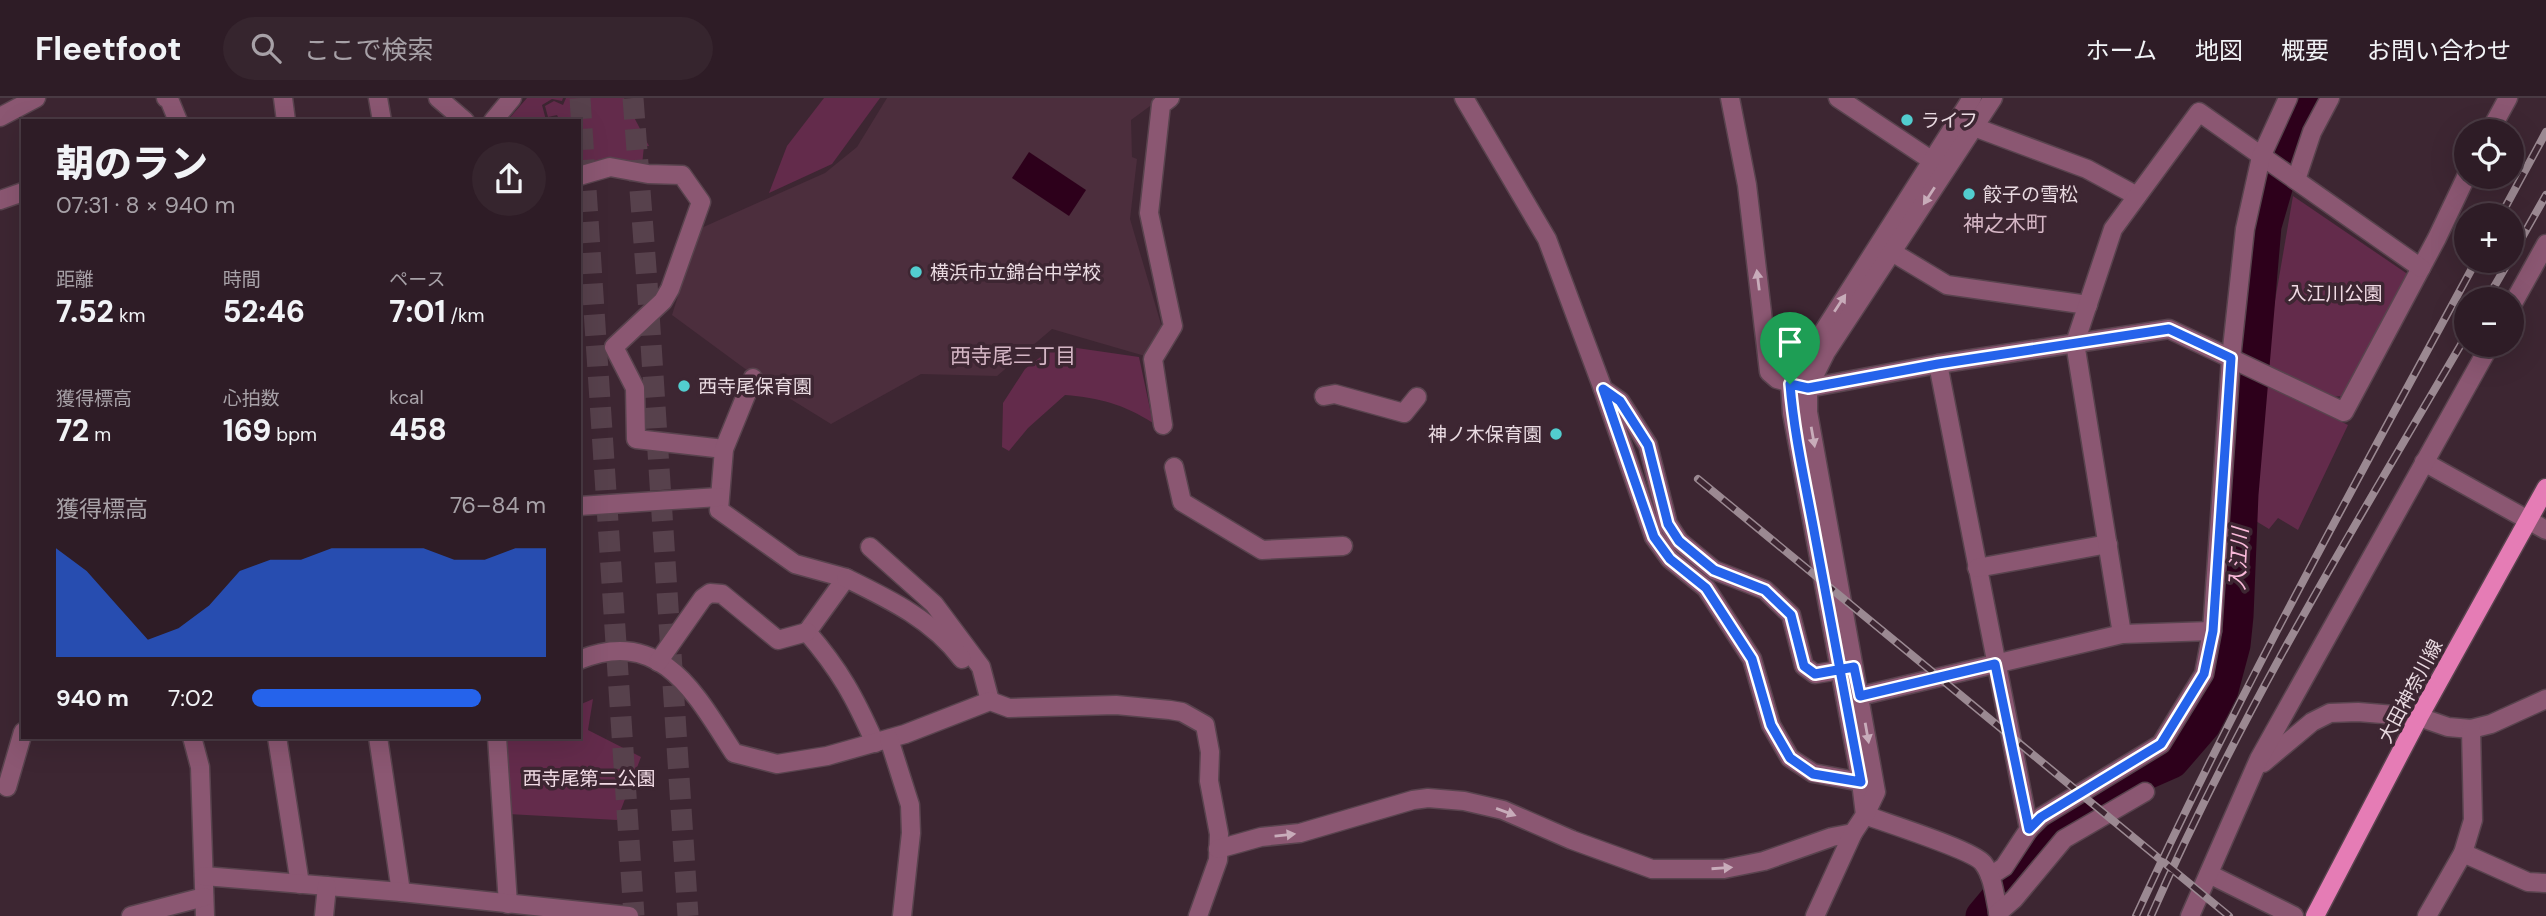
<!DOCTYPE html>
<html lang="ja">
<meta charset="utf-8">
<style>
body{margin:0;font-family:"DM Sans","Noto Sans JP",sans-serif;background:#36252e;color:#f1f3f6;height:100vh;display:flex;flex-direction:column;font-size:26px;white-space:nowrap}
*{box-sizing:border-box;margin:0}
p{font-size:23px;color:#a7a1a7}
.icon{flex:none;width:38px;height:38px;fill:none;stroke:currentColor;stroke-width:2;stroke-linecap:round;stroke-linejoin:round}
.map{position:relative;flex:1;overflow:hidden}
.panel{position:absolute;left:21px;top:21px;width:560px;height:620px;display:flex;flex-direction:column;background:#2e1c26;border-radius:0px;box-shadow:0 7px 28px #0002,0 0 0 2px #493a43}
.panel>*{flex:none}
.controls{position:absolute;left:2454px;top:21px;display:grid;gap:14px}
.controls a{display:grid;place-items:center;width:70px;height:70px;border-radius:50%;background:#2e1c26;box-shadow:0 7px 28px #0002,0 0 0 2px #493a43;font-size:35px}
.pin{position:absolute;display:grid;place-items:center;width:60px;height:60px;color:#fff;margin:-72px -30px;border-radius:50% 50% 50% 0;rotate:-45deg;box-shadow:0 0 7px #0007}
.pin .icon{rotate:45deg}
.round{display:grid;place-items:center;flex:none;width:74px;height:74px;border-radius:37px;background:#36252e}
.headline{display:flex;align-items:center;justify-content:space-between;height:119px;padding:0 35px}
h1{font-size:38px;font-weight:800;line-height:52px}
.stats{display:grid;grid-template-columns:repeat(3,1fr);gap:10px;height:119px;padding:7px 35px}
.stats div{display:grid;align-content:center}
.stats b{font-size:30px;font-weight:800}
.stats small{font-size:19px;font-weight:400}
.stats p{font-size:19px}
.chart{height:196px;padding:14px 35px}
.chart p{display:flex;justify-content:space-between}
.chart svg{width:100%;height:126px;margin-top:7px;fill:#2563eb;opacity:.7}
ul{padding:0 35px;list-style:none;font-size:23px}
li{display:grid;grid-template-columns:112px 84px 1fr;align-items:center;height:52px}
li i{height:18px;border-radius:9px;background:#2563eb}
header{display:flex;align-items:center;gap:42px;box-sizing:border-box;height:98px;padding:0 35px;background:#2e1c26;border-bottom:2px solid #493a43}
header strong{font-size:33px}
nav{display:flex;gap:38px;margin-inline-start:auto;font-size:24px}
.search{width:490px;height:63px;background:#36252e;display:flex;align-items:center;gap:18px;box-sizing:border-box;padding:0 24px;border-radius:38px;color:#a7a1a7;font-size:26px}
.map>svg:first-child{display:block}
</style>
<header>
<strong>Fleetfoot</strong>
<div class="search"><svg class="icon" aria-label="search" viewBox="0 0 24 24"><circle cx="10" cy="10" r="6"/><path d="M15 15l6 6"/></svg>ここで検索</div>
<nav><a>ホーム</a><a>地図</a><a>概要</a><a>お問い合わせ</a></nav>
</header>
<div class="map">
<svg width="2546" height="818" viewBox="0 0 2546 818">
<rect width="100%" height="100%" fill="#3d2632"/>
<!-- built -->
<polygon fill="#4c2e3d" points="887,0 1161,0 1131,22 1132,59 1137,61 1130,121 1163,233 1145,258 1052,231 997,278 921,276 831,326 763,284 672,217 699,131 825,75 857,49"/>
<!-- green -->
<g fill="#632b4b">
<polygon points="527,0 563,0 562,3 552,1 542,7 546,22 556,23 507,23"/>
<polygon points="566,0 624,0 649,48 644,48 642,67 600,62 579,71 579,23 560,23 557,17 548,19 545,8 554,3 563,7"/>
<polygon points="824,0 880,0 832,66 769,95 787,48"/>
<polygon points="2293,98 2406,175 2407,181 2342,298 2332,299 2264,267"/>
<path d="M1056,247L1139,259L1153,325C1123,306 1100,300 1065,297L1028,330L1009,353L1002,349L1003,305L1025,271Z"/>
<polygon points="2260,283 2348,327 2298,432 2278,420 2269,431 2246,417"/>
<polygon points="593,601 588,632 641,659 617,722 507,716 506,640 579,639 579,607"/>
</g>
<!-- water -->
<polygon fill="#2d001b" points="1029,54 1086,92 1069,118 1012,80"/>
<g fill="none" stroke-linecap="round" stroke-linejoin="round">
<!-- river -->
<polyline stroke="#2d001b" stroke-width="33" points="1982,818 2058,727 2131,682 2172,664 2204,627 2222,592 2234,547 2237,518 2242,396 2265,128 2292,35 2311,0"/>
<!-- highway-tunnel -->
<g stroke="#57414c" stroke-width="21" stroke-dasharray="21 10" stroke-linecap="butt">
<polyline points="580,0 634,818"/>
<polyline points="633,0 647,184 688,818"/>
</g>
<!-- minor casing -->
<g stroke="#59434e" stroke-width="21">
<g id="minor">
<polyline points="166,0 169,1 178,23"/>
<polyline points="283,0 286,23"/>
<polyline points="378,0 382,23"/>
<polyline points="438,0 465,23"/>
<polyline points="1464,0 1547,141 1603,291 1620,303 1648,347 1668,426 1679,443 1714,472 1765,492 1791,517 1804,568 1815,576 1852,570"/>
<polyline points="1730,0 1747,87 1769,274 1777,281 1808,290 1938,266 2169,231 2344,314 2437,140 2466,79"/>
<polyline points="1838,0 1940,68"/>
<polyline points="0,19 36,0"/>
<polyline points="493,23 512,0"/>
<polyline points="1974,29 2087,71 2137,98"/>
<polyline points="2490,33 2508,0"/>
<polyline points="579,78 610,69 648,76 682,77 701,104 670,191 663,203 614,249 635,290 636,341 724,351"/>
<polyline points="2296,82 2312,34 2330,0"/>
<polyline points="0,102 23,94"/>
<polyline points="1892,154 1947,187 2088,207"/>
<polyline points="2511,209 2546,146"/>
<polyline points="1938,266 2029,731 2004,769 1990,778"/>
<path d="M753,280L724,351L719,412L795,466L846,480L807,534C840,572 855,600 875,645"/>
<polyline points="1603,291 1654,439 1670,461 1706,490 1752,561 1771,627 1790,660 1813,675 1861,684 1871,682"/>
<polyline points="1324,298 1335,296 1404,315 1417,299"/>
<polyline points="1163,327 1153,261 1173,228 1149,115 1161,7 1170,0"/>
<polyline points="2424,364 2546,432"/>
<polyline points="1174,369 1182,404 1262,452 1343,448"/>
<polyline points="579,408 719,399"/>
<polyline points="870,449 934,506 981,569 990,603"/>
<polyline points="1977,470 2108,446"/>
<path d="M846,480C889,501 933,522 962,561"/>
<polyline points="2122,536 2075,245 2113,131 2199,14 2421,170"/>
<path d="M579,562C662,528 696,597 734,655L777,666L827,658L905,636L990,603L1009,610L1116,607L1170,612L1182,614L1205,627L1210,654L1209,683L1219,736L1218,762L1198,818"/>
<polyline points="658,564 703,500 710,495 722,496 778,542 807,534"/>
<polyline points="1860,598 2122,536 2212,533"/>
<polyline points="192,639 200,669 205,818"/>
<polyline points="277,639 300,786"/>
<polyline points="378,639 401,794"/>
<polyline points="497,639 508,806"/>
<polyline points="889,641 910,707 911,735 902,818"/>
<polyline points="2263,665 2312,624 2330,615 2358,614 2419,619 2448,629 2471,631 2491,626 2546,601"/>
<polyline points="7,689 23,634"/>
<polyline points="1865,717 1861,684 1792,315 1790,286 1972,0"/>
<path d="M1865,717C1886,725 1973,752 1983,765C1994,779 1995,802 1999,818"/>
<polyline points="2029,731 2041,719 2161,646 2204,576 2212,533 2231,260 2245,131 2261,59 2288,0"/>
<polyline points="1218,751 1261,739 1300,735 1413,702 1428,700 1464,703 1503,712 1572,742 1652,771 1724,771 1764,763 1832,739 1853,735"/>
<polyline points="2463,755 2528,784 2546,785"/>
<polyline points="2209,776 2294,818"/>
<polyline points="204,778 401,794 629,818"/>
<polyline points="1998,815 2014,801 2064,741 2145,694"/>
<polyline points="131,818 204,799"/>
<polyline points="324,818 327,788"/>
<polyline points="1815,818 1853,735 1865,717 1876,694 1808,314 1808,290 1826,254 1993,0"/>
<polyline points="2190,818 2259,661 2490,247"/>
<polyline points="2427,818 2463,755 2473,722 2471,631"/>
</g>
</g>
<!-- major casing -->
<g stroke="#59434e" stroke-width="21">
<polyline id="major" points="2315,818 2419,619 2546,390"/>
</g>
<!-- minor -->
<use href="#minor" stroke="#8b5772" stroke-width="18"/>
<!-- major -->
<use href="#major" stroke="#e57cb5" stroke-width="18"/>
<!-- rail casing -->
<g stroke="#9b8992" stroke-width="8">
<g id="rail">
<polyline points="2501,117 2546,34"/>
<polyline points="2511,159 2546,97"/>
<polyline points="2487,201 2509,163"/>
<polyline points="1698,381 2229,818"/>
<path d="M2136,818C2239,594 2359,379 2476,163"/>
<path d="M2151,818C2240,615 2354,429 2466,238"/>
</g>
</g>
<!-- rail -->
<use href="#rail" stroke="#3d2632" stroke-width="5" stroke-dasharray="16" stroke-linecap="butt"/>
</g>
<!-- one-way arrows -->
<defs><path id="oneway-solid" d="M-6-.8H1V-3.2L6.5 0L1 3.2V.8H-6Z" transform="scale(1.75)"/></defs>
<g fill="#c8acba">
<use href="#oneway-solid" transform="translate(1929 98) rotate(123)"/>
<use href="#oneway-solid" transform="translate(1758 182) rotate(-97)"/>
<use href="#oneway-solid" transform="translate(1840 205) rotate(-57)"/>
<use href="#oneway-solid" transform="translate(1813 339) rotate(80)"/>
<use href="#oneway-solid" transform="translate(1867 635) rotate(80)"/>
<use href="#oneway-solid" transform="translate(1506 714) rotate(20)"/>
<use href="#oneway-solid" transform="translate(1285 737) rotate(-6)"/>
<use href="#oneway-solid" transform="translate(1722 770) rotate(-4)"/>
</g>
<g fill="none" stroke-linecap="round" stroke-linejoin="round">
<!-- route casing -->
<g stroke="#fff" stroke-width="14">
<path id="route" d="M1790,286C1794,337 1806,388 1815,438C1830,520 1846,602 1861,684L1813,676L1790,660L1771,627L1752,561L1706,490L1670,461L1654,439L1603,291L1620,303L1648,347L1668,426L1679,443L1714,472L1765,492L1791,517L1804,568L1815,576L1854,569L1860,598L1995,566L2029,731L2041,719L2161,646L2204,576L2213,533L2231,260L2169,231L1938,266L1808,290L1790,286"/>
</g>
<!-- route -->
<use href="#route" stroke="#2563eb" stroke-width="9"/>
</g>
<!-- markers -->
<g fill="#52cdcf" stroke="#3d2632" stroke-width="2.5">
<circle cx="1907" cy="22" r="7"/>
<circle cx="1969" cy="96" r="7"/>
<circle cx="916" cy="174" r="7"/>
<circle cx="684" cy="288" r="7"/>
<circle cx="1556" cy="336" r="7"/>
</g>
<g text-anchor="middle" stroke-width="7" stroke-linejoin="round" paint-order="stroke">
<!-- poi labels -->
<g font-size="19" fill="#e9dae1" stroke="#3d2632" text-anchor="start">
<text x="1921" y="29">ライフ</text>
<text x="1983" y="103">餃子の雪松</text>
<text x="930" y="181">横浜市立錦台中学校</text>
<text x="698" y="295">西寺尾保育園</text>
<text x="1542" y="343" text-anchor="end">神ノ木保育園</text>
</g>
<!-- park labels -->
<g font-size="19" fill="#f1dbe5" stroke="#3d2632">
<text x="2335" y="202">入江川公園</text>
<text x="589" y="687">西寺尾第二公園</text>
</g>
<!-- street labels -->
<g font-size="19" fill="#e9dae1" stroke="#3d2632">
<text transform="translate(2410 593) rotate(-62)" y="7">大田神奈川線</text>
</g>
<!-- neighbourhood labels -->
<g font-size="21" fill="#d5b6c5" stroke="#3d2632">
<text x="2005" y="133">神之木町</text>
<text x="1013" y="265">西寺尾三丁目</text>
</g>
<!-- water labels -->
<g font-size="21" font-style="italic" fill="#f9b9d9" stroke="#3d2632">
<text transform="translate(2239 461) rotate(-87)" y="7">入江川</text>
</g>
</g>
</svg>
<div class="controls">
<a><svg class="icon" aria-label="locate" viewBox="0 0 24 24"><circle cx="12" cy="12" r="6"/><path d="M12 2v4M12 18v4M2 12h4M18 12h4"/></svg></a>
<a>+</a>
<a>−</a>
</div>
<div class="pin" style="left:1790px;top:286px;background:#1e9e55"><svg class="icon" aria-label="arrive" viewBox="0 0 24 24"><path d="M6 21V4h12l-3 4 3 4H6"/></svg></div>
<section class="panel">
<div class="headline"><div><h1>朝のラン</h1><p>07:31 · 8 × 940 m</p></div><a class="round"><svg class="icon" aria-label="share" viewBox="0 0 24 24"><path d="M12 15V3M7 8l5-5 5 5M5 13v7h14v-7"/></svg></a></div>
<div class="stats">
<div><p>距離</p><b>7.52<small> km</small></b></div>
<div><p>時間</p><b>52:46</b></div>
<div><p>ペース</p><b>7:01<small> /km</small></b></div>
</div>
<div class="stats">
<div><p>獲得標高</p><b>72<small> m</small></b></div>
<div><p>心拍数</p><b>169<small> bpm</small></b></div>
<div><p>kcal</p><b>458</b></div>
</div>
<div class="chart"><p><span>獲得標高</span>76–84 m</p>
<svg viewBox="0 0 160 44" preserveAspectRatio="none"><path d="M0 44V6L10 14L20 26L30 38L40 34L50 26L60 14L70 10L80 10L90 6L100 6L110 6L120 6L130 10L140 10L150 6L160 6V44z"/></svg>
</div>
<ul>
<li><b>940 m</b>7:02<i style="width:78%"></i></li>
</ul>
</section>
</div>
